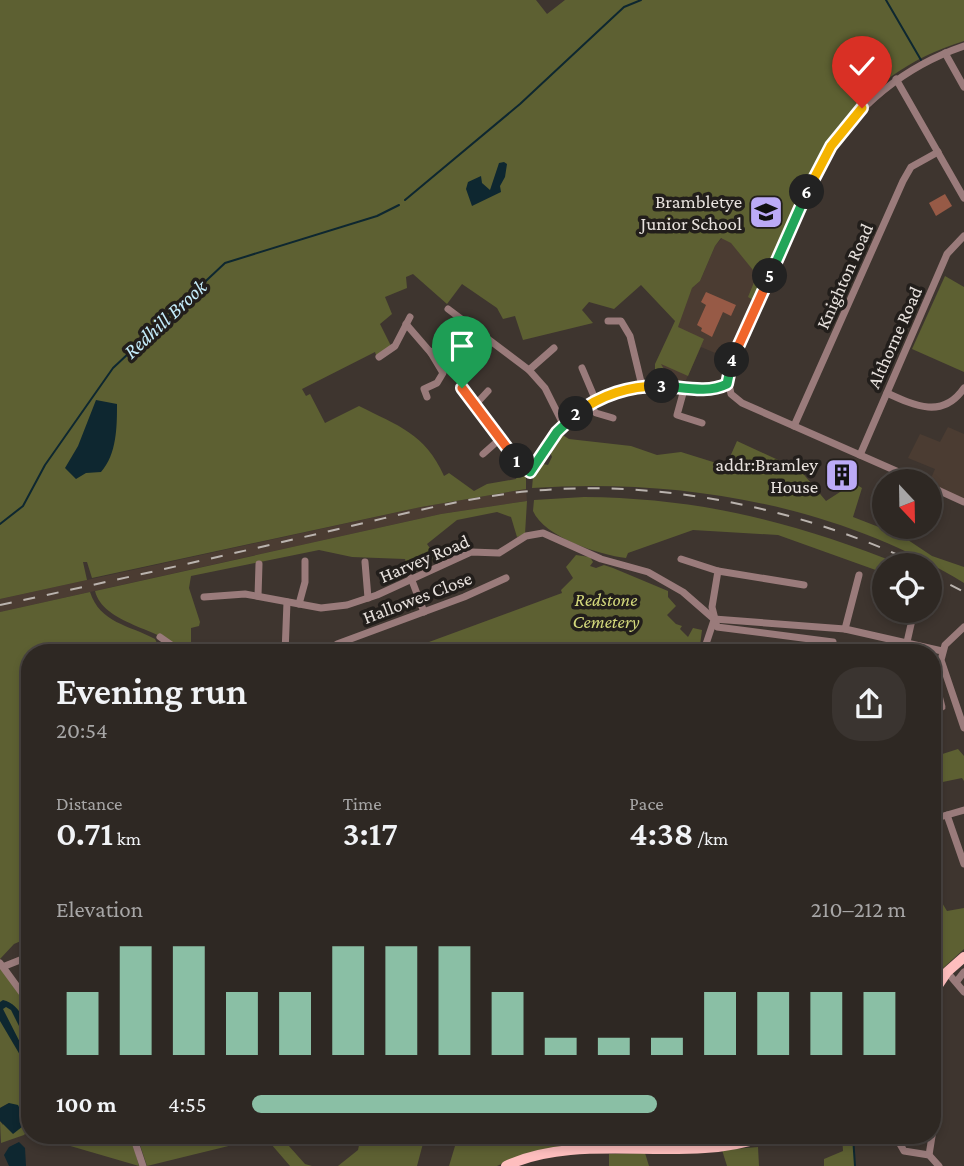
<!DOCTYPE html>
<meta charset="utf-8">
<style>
body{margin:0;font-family:"Crimson Pro",serif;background:#3a3430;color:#f1f3f6;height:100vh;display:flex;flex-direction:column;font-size:26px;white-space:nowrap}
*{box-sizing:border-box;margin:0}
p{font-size:23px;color:#a7a6a6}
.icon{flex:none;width:38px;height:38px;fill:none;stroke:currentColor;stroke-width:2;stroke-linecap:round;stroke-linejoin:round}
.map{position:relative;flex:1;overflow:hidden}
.side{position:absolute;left:21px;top:644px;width:920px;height:500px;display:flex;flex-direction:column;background:#2e2823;border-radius:28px;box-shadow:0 4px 10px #0003,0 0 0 2px #494441}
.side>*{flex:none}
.needle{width:46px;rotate:158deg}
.controls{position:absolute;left:872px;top:469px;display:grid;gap:14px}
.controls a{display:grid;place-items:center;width:70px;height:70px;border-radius:50%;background:#2e2823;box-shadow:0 4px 10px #0003,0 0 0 2px #494441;font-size:35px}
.pin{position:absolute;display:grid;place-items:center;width:60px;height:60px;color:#fff;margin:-72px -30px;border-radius:50% 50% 50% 0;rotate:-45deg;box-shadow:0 0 7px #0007}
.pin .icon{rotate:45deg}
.km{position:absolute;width:35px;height:35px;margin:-18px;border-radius:50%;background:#222;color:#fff;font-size:19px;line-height:35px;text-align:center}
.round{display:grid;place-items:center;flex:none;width:74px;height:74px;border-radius:28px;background:#3a3430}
.overview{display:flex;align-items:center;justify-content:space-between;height:119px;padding:0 35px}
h1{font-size:38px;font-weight:600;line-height:52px}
.figures{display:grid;grid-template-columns:repeat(3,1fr);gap:10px;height:119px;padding:7px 35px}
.figures div{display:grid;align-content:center}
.figures b{font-size:35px;font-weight:600}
.figures small{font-size:19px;font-weight:400}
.figures p{font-size:19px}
.chart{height:196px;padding:14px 35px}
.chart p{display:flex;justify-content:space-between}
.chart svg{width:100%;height:126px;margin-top:7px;stroke:#8abfa5;stroke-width:6}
ul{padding:0 35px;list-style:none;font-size:23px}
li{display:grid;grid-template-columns:112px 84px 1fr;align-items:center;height:52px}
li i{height:18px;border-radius:9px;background:#8abfa5}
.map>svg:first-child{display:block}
</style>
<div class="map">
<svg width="964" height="1166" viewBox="0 0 964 1166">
<rect width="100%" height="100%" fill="#3e352f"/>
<!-- built -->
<g fill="#4b3c32">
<polygon points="893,76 867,95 847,116 818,157 727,358 701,347 686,380 675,380 666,374 660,365 692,288 700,281 715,246 729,230 760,164"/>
<polygon points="948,427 964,434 964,500 929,483 935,469 908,458 920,434 940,442"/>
<polygon points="526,489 527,501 441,514 0,612 0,599 421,507"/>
</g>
<!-- green -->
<g fill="#5d6032">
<path d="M0,0H536L547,14L565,0H964V41C832,82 805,188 753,300L748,297L757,275L731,243L721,238L715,246L700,281L692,288L678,327L704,339L688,376L661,364L666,373L675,380L658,381L655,377V364L675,321L641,285L614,309L589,302L582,310L593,323L523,340L515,316L503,319L497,308L462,284L447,304L413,274L406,277L407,288L385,297L392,314L380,324L391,346L376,355L375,352L302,389L306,396L310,394L325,423L359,406C398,426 425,433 444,476L449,473L474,491L487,484L516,479L520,470L526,471V489L421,507L92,578L87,562H83L87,580L0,599Z"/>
<polygon points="945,276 964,287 964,372 912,349"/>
<path d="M561,434L569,439L631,446L657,455L681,452L726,466L737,441L800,470L826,501L854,483L862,488L853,517L902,536L932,556L964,567V583C836,504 680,478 532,488L533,477L543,464L548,465L552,457L550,452Z"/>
<path d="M584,497C700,498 795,522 902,565H884V573L778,535L693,530L628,553L626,558C600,555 544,537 533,511L534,500Z"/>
<path d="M527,501L525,534L517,537L511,517L497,512L457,520L427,544L434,554L432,562L409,572L405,559L352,557L319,550L191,576L189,588L200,622L199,626L191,628V650L186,652C160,628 103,624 95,591L441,514Z"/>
<polygon points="576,555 590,557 593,562 590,566 596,568 604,565 613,568 668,591 668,597 676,606 667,615 676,624 682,626 680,629 688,637 693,628 702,630 699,653 399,653 562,593 561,590 573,578 566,567"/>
<path d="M90,592C100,623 129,625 155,639L162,653H30V937L14,944L0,959V612Z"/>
<polygon points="958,749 964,756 964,781 962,778 933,784 933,757"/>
<polygon points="933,888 947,911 964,908 964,949 941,970 933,959"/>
<polygon points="0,966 30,1009 30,1127 24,1135 1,1143 0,1121 3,1125 9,1103 0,1108"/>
<polygon points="36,1136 81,1136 83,1140 114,1141 112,1136 131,1136 139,1166"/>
<polygon points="137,1136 280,1136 305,1164 312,1166 290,1166 265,1137 147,1166"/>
<polygon points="361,1136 425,1136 417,1166 338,1166 358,1150"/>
<polygon points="458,1136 595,1136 594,1145 519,1156 497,1166 449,1166"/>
<polygon points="842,1136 853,1136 855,1166 824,1166 824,1159 843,1151"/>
<polygon points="758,1147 759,1166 727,1166 722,1150"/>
<polygon points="645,1153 649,1166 609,1166 609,1154"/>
</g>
<!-- water -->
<g fill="#0e2730">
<polygon points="504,162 507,164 505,177 500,186 501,192 472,206 466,189 468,182 481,176 482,183 490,190 499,163"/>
<path d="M96,400L117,404C117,426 117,454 101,472L86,473L76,479L65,468L78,446Z"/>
<path d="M3,1000C22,1004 30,1030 30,1048L11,1010L6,1007L3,1009L30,1062V1072L0,1021V1002Z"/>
<polygon points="9,1103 18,1105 27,1123 13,1134 0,1121 0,1108"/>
<polygon points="19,1142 25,1148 26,1166 9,1166 4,1155 9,1147"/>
</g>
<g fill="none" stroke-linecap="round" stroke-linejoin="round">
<!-- stream -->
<g stroke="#0e2730" stroke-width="2">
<polyline points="886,0 921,60"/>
<polyline points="405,200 520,104 624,7 641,0"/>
<polyline points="0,524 23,506 45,465 113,368 225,263 377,216 399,205"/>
<polyline points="853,1136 855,1166"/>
</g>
</g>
<!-- building -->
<g fill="#975a46">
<polygon points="945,194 952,206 936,216 929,203"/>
<polygon points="706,292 736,305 731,316 723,312 712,337 701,331 702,328 697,325 706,305 701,302"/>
<polygon points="855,466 857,481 828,484 826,470"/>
</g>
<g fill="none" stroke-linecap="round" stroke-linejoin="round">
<!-- street -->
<g stroke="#9a7b7b" stroke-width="7">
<polyline points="945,53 964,87"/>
<polyline points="896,79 964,198"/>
<polyline points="448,309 529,370 545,388 563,424"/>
<polyline points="608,321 621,321 630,336 642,386"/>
<polyline points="406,324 431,353 466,324"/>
<polyline points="379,357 395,346 410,317"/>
<polyline points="582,368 596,401"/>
<polyline points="529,370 554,348"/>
<path d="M463,382L462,388L511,456L530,472C559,429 584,393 642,386C654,384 667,386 680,386C698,385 709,393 727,384"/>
<polyline points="685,386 677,415 702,423"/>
<path d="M887,393C915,406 943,419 964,388"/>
<polyline points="427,397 424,389 437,383 443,373 431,353"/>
<polyline points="476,404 488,391"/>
<polyline points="589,406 596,413 613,418"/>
<polyline points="794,426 903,181 911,167 938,152"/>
<polyline points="483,454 500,439"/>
<polyline points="860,455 947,254 964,236"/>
<path d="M919,481L742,403L731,394L727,374L821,161C856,107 902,67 964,46"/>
<polyline points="929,486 964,502"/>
<polyline points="681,559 718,571 712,607 717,627 833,642"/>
<polyline points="365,562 368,598"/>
<polyline points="718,571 804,585"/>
<polyline points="411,578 424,612"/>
<polyline points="258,596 259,564"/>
<polyline points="204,597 245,594 321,608 347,605 377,595 471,552 499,553 526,536 543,533 601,559 648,572 683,592 714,619 845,629 942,651"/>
<polyline points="299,604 305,582 305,561"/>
<polyline points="964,627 945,645 941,660 964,728"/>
<polyline points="845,629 859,575"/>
<polyline points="160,637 183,653"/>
<polyline points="907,642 914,611"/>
<polyline points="337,644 464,597 506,578"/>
<polyline points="850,646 917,653"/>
<polyline points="285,653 287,602"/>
<polyline points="703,653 714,620"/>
<polyline points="933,672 942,707 933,712"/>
<polyline points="947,815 964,810"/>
<polyline points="933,819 947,815 964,864"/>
<polyline points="0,963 30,1004"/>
<polyline points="5,966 30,956"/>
<polyline points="947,972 964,992"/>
<polyline points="957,981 964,972"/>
<polyline points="133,1136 143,1166"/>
<polyline points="903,1136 900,1144 904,1151 929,1155 939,1166"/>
<polyline points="929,1155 933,1130"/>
</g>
<!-- primary -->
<g stroke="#febebe" stroke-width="10">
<polyline points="933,993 947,972 964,957"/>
<path d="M506,1166C582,1130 686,1166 765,1136"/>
</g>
<!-- rail -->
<g stroke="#bab3ae" stroke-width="2" stroke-dasharray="12 12" stroke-linecap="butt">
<polyline points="929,574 964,592"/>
<path d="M0,605C98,584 197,562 295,539C367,523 439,503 512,493C649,476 797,506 920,565"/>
</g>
</g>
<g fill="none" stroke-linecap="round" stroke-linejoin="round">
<!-- split-1 casing -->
<g stroke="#fff" stroke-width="14">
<polyline id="split-1" points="462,388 517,461"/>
</g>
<!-- split-2 casing -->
<g stroke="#fff" stroke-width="14">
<polyline id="split-2" points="517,461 530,472 557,432 576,414"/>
</g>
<!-- split-3 casing -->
<g stroke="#fff" stroke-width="14">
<path id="split-3" d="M576,414C600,395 631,385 662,386"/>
</g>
<!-- split-4 casing -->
<g stroke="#fff" stroke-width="14">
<path id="split-4" d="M662,386C683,387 707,394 727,384L732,360"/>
</g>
<!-- split-5 casing -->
<g stroke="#fff" stroke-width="14">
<polyline id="split-5" points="732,360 770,276"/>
</g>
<!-- split-6 casing -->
<g stroke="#fff" stroke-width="14">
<polyline id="split-6" points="770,276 807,192"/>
</g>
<!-- split-7 casing -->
<g stroke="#fff" stroke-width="14">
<polyline id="split-7" points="807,192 831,146 862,108"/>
</g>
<!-- split-1 -->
<use href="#split-1" stroke="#f0652b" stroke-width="9"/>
<!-- split-2 -->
<use href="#split-2" stroke="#22a559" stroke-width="9"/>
<!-- split-3 -->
<use href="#split-3" stroke="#f5b400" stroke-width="9"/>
<!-- split-4 -->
<use href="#split-4" stroke="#22a559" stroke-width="9"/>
<!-- split-5 -->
<use href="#split-5" stroke="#f0652b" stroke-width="9"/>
<!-- split-6 -->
<use href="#split-6" stroke="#22a559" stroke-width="9"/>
<!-- split-7 -->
<use href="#split-7" stroke="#f5b400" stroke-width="9"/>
</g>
<!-- icons -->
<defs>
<g id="school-square" transform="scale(1.75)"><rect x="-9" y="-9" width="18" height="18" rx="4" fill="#bbaaf6" stroke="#221e1b"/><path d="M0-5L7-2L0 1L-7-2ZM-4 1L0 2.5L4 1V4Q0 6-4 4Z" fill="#111"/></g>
<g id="building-square" transform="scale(1.75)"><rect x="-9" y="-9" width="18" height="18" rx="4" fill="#bbaaf6" stroke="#221e1b"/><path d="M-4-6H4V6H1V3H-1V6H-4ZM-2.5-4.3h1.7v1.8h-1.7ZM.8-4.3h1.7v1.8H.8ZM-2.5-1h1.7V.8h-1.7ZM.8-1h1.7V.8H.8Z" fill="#111"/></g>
</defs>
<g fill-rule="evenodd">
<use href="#school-square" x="766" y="212"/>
<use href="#building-square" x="842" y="475"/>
</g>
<g text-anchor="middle" stroke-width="7" stroke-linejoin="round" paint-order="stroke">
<!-- poi labels -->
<g font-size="19" fill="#e8e2de" stroke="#221e1b" text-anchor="end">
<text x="742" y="208">Brambletye<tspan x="742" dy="22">Junior School</tspan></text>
<text x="818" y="471">addr:Bramley<tspan x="818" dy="22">House</tspan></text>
</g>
<!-- street labels -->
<g font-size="19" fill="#e8e2de" stroke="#221e1b">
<text transform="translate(844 276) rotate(-66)" y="7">Knighton Road</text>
<text transform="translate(894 337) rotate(-66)" y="7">Althorne Road</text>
<text transform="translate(424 558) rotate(-23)" y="7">Harvey Road</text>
<text transform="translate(417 597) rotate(-21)" y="7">Hallowes Close</text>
</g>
<!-- park labels -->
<g font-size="19" font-style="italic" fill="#d2d77b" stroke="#221e1b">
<text x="606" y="606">Redstone<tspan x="606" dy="22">Cemetery</tspan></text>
</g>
<!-- water labels -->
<g font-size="21" font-style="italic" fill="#c4ecfb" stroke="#221e1b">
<text transform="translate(165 319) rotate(-43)" y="7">Redhill Brook</text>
</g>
</g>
</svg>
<div class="controls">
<a><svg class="needle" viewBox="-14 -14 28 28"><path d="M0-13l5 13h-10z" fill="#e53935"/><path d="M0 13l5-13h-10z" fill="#a7a6a6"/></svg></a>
<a><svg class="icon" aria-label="locate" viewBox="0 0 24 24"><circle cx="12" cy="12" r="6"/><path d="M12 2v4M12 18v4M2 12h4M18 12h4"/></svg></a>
</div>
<div class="pin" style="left:462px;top:388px;background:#1e9e55"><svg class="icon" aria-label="arrive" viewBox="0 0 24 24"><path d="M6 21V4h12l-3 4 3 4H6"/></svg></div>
<div class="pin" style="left:862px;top:108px;background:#d93025"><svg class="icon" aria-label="check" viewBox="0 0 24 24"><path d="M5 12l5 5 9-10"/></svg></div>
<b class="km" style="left:517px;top:461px">1</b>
<b class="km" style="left:576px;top:414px">2</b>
<b class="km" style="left:662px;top:386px">3</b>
<b class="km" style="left:732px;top:360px">4</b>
<b class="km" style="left:770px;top:276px">5</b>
<b class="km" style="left:807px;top:192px">6</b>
<section class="side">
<div class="overview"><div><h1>Evening run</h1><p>20:54</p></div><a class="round"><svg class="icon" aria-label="share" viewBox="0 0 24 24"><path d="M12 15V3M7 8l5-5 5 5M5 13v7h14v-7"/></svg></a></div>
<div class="figures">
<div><p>Distance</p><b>0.71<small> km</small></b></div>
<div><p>Time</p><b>3:17</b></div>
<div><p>Pace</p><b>4:38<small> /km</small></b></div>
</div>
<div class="chart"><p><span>Elevation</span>210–212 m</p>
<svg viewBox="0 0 160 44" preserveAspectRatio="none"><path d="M5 44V22M15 44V6M25 44V6M35 44V22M45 44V22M55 44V6M65 44V6M75 44V6M85 44V22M95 44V38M105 44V38M115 44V38M125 44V22M135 44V22M145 44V22M155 44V22"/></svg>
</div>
<ul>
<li><b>100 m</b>4:55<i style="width:62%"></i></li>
</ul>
</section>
</div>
